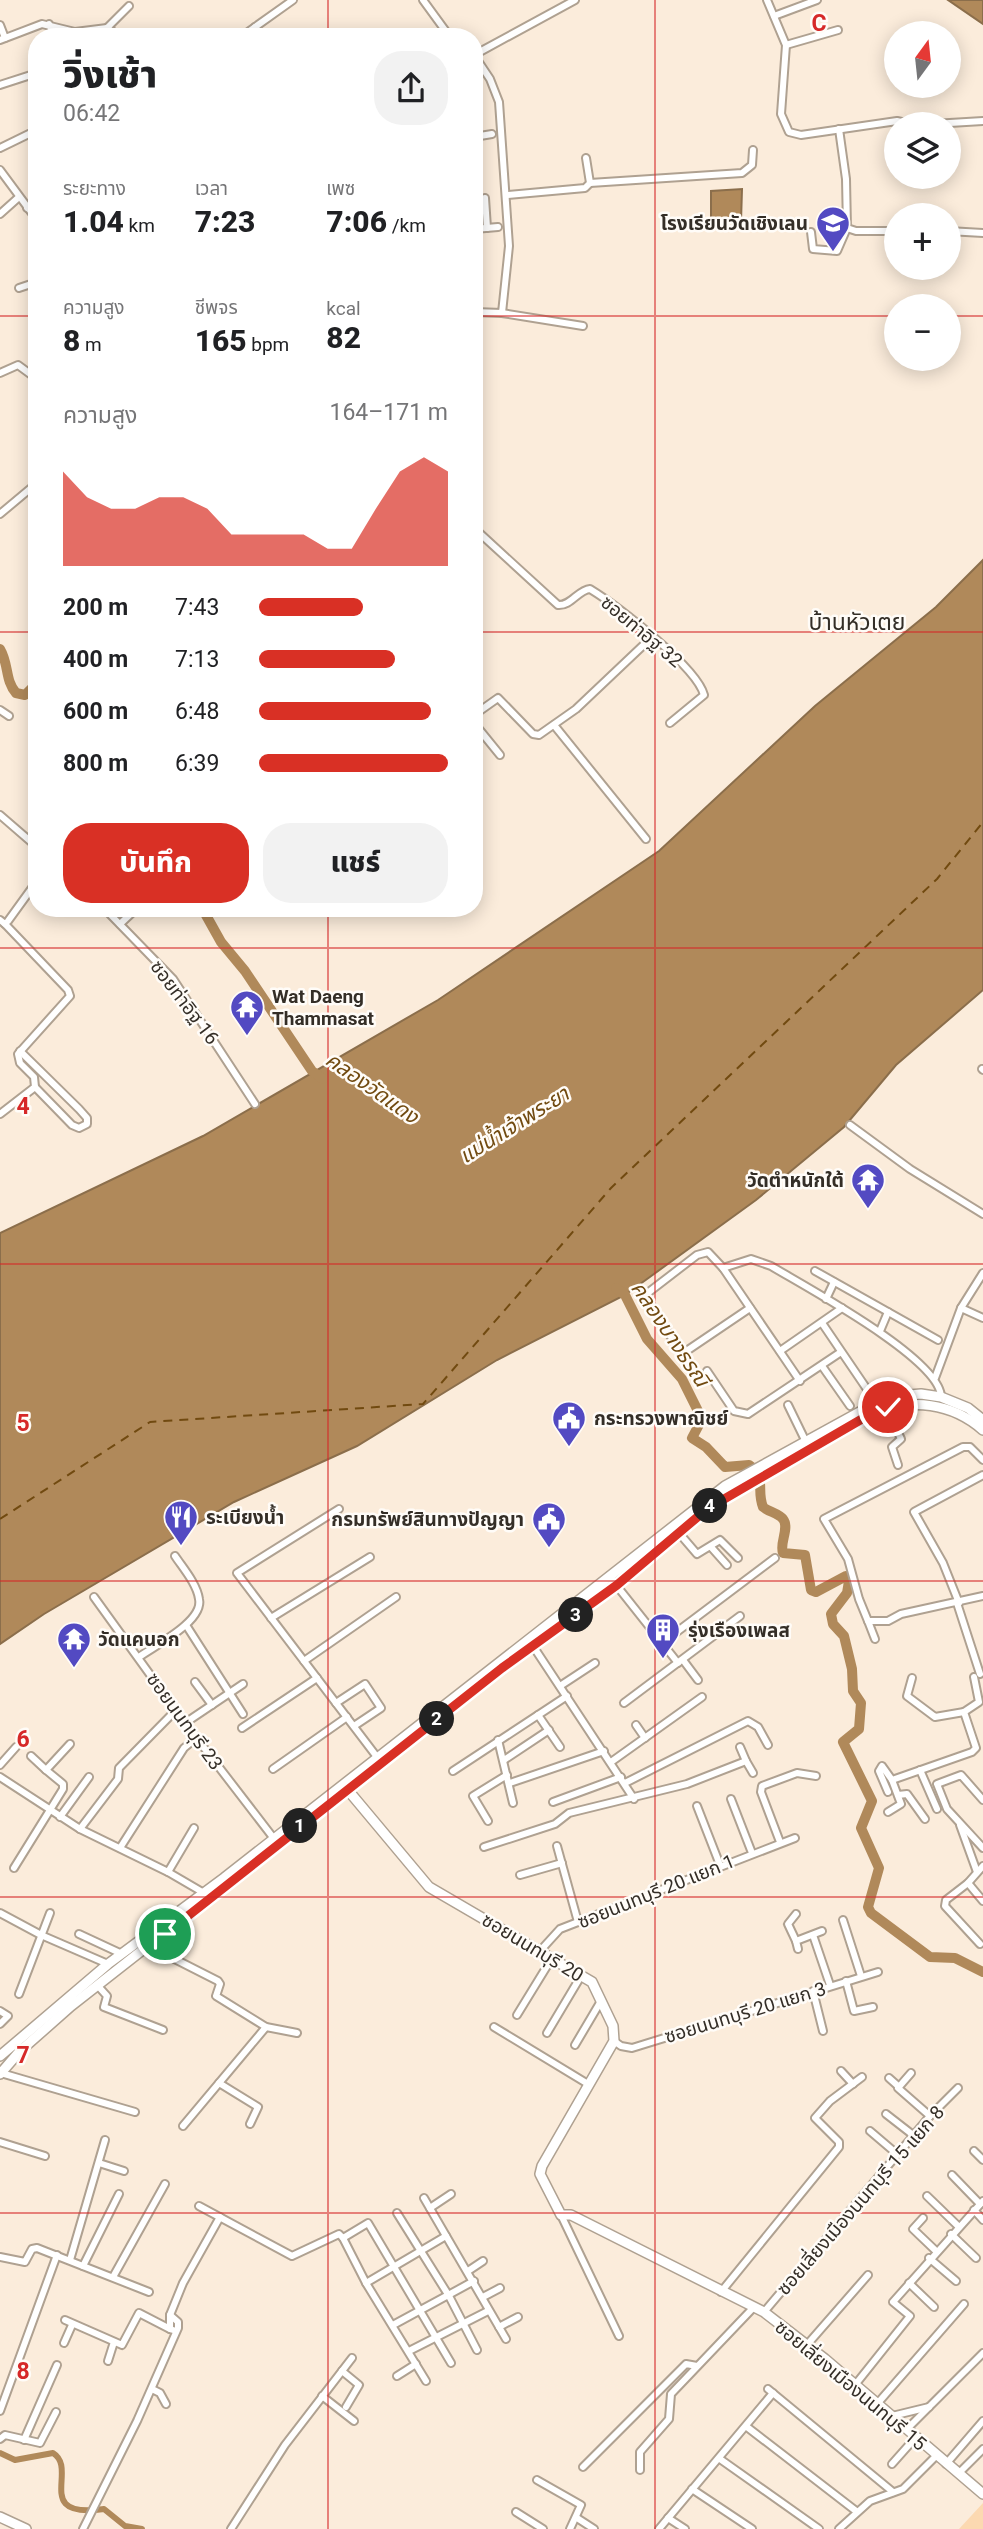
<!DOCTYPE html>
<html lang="th">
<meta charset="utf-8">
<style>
body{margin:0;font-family:Roboto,"Noto Sans Thai",sans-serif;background:#f2f2f2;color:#202124;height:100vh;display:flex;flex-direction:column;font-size:26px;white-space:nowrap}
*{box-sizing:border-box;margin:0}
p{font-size:23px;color:#757577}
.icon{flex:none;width:38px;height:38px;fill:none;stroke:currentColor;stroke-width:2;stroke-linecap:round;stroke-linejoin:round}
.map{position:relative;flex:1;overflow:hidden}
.sheet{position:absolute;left:28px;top:28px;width:455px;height:889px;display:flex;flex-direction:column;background:#fff;border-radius:28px;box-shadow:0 4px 18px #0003}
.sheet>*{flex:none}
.needle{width:46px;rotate:15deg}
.fabs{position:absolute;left:884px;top:21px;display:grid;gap:14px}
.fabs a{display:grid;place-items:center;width:77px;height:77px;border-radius:50%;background:#fff;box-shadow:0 4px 18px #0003;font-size:35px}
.pin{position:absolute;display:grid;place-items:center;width:60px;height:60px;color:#fff;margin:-30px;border:4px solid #fff;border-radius:50%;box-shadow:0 2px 7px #0007}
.km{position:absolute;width:35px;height:35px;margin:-18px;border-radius:50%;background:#222;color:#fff;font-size:19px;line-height:35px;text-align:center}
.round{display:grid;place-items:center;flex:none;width:74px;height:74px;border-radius:28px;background:#f2f2f2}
.headline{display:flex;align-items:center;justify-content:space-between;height:119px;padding:0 35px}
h1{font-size:38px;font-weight:800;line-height:52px}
.figures{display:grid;grid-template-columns:repeat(3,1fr);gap:10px;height:119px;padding:7px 35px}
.figures div{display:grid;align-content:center}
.figures b{font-size:30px;font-weight:800}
.figures small{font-size:19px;font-weight:400}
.figures p{font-size:19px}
.chart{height:196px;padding:14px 35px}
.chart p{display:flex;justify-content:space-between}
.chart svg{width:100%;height:126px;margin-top:7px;fill:#d93025;opacity:.7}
.primary-button{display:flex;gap:14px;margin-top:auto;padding:14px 35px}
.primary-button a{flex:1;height:80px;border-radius:28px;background:#d93025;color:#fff;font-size:28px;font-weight:800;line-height:80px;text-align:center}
.primary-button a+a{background:#f2f2f2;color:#202124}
ul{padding:0 35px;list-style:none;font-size:23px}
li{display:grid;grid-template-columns:112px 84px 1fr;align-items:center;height:52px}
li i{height:18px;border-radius:9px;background:#d93025}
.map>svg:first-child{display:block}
</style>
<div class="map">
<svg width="983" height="2529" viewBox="0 0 983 2529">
<rect width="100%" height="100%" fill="#fbecdb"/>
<!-- green -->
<polygon fill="#fcd9b1" points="983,2503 983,2529 959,2529"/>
<!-- water -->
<g fill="#b0895a" stroke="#8b6e4b" stroke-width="2">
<polygon points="948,0 983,0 983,24"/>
<polygon points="742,189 741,222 711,222 711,191"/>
<polygon points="983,560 983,990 896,1065 844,1127 756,1200 625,1295 497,1360 357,1446 234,1502 44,1614 0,1644 0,1233 203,1136 438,1000 659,851 815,706 936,607"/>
</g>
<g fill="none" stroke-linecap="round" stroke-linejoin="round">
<!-- canal -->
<path stroke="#b0895a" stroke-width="6" d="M0,2453L15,2460L53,2453C79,2469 32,2519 104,2509L125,2526L142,2529"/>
<!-- river -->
<g stroke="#b0895a" stroke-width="10">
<path d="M0,649C9,664 5,681 16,693L25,695L37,683"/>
<polyline points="202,908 221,942 245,971 312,1071 323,1079"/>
<path d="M616,1288L625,1295L647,1339L682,1379L702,1419L692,1438L706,1447L725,1467L749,1465C767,1477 756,1490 763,1507C769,1512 778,1513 783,1519C790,1528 779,1543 783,1553L805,1555L811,1590L816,1592L846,1576L849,1581L847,1593L831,1614L833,1624L844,1636L852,1669L853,1691L861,1703L859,1729L843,1742L872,1801L861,1828L879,1868L868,1907L871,1913L930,1957L955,1958L983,1972"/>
</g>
<!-- ferry -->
<polyline stroke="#714a10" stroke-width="2" stroke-dasharray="9 7" stroke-linecap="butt" points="0,1519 150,1422 423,1404 611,1188 937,879 983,822"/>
<!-- street casing -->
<g stroke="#afa191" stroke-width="10">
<g id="street">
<polyline points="423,0 450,37"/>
<polyline points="767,0 786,45 781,114 789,132 801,135 897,121 911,124"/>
<polyline points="774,16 817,0"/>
<polyline points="49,24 55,37"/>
<polyline points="0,25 5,38"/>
<polyline points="255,27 263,37"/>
<polyline points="107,28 129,6"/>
<polyline points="241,37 293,0"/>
<polyline points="0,40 42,24 75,32 107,28 121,37"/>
<polyline points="786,45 838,30"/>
<polyline points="0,85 37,73"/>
<polyline points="474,114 479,136"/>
<polyline points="933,124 983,121"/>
<polyline points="839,129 846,179 847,228 856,231 896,231"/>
<polyline points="474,137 492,134"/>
<polyline points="0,148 37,130"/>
<polyline points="0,170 37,220"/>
<polyline points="590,183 742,173 752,165 753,150"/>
<polyline points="507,195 585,188 590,183 586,158"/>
<polyline points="485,198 487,228"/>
<polyline points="27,208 37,203"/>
<polyline points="0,214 19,197"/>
<polyline points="474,229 498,227"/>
<polyline points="948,231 983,233"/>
<polyline points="811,232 813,249 837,251 847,228"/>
<polyline points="19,288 37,282"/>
<polyline points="474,312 502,313 509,246 499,102 490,79 474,55 575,0"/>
<polyline points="502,313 583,326"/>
<polyline points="35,342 37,342"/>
<polyline points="0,373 18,365 37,379"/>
<polyline points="0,514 37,483"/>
<path d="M474,528L558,605C571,606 578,590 590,589C616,605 697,667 704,695L670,723"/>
<polyline points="0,710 9,716"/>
<polyline points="474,715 498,698 533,734 539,735 576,709 652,637"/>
<polyline points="474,723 500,755"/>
<polyline points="554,725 646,839"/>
<polyline points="0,815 37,847"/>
<polyline points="104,908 173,979 255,1104"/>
<polyline points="220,912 223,908"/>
<polyline points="0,920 5,924 8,921 37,881"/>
<polyline points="120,924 137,908"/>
<polyline points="20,1051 79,1109 87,1118 87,1124 79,1128 72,1125 35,1087"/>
<polyline points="982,1069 983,1070"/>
<polyline points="0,1114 35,1087 34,1077 20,1063 18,1054 70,996 68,990 5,924"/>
<polyline points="850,1125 910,1169 983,1214"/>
<path d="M723,1268L751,1259L771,1266C804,1286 941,1359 941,1397"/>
<polyline points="815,1271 938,1340"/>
<polyline points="826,1299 834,1282"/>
<polyline points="961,1308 983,1318"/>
<polyline points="822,1323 875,1401"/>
<polyline points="880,1331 888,1312"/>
<polyline points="780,1351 842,1308"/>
<polyline points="682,1354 750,1308"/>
<polyline points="822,1366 850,1406"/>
<polyline points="692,1371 645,1295 697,1255 708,1252 723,1268 800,1381"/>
<polyline points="707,1371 734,1411 748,1414 841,1352"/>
<polyline points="935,1378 961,1308 983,1273"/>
<polyline points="788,1405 806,1442"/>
<polyline points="886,1408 901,1439 892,1447 898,1465"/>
<polyline points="983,1460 970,1447 963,1447 824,1519 848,1559 859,1599 868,1621 888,1621 901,1614 983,1596"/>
<polyline points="339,1509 237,1573 377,1757"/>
<polyline points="679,1533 697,1554 720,1540 738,1558"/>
<polyline points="711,1547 727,1565"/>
<polyline points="609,1576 678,1663"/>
<polyline points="94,1597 185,1723 275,1840"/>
<polyline points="957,1603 980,1674"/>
<polyline points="959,1603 943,1563 914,1512 983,1475"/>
<polyline points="271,1618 370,1557"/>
<polyline points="868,1621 875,1639"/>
<polyline points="186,1625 243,1714"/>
<polyline points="662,1643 775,1558"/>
<polyline points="533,1646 634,1799"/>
<path d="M139,1657C156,1645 204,1621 199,1599C197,1584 183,1568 175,1556"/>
<polyline points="683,1660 698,1680"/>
<polyline points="304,1661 396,1597"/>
<polyline points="912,1678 907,1696 935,1717 964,1712"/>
<polyline points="195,1682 212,1705"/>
<polyline points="560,1686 595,1663"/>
<polyline points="336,1703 365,1684 381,1708 354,1726"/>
<polyline points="624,1703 740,1616"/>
<polyline points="538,1715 560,1747"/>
<polyline points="185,1723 243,1684"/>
<polyline points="636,1725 645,1738"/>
<polyline points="242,1728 317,1678"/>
<polyline points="498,1740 513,1803"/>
<polyline points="31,1756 46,1770"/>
<polyline points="504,1760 549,1730"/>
<polyline points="746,1761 753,1773"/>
<polyline points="611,1762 702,1697"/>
<polyline points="0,1765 16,1747"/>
<polyline points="273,1769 347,1717"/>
<polyline points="920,1770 937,1809"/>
<polyline points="453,1771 567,1696"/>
<polyline points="0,1777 80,1829 168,1872 204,1893"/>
<polyline points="510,1783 604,1751"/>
<polyline points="625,1783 748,1721 758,1727 768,1745"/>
<polyline points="888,1792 879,1771 882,1766 892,1780 972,1752 976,1748 964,1712 979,1702 974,1677"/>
<polyline points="898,1795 907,1794 925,1819"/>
<polyline points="731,1799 752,1853"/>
<polyline points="983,1800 961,1775 937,1784 947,1809 983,1848"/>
<polyline points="553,1802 621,1777"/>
<polyline points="697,1806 720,1865"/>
<polyline points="888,1812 901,1804 892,1780"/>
<polyline points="60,1817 89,1777"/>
<polyline points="488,1821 473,1796 507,1775"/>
<polyline points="960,1825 977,1872"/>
<polyline points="80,1829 118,1779 119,1768 176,1710"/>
<polyline points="780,1842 761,1792 762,1786 797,1773 816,1776"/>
<polyline points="557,1846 578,1922"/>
<polyline points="484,1847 555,1824 569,1813 687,1784 746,1761 740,1747"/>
<polyline points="120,1848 184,1748 196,1738"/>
<polyline points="14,1868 63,1789 63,1784 46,1770 70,1744"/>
<polyline points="168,1872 194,1828"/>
<polyline points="520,1875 562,1863"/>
<polyline points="968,1883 983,1901"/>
<polyline points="0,1913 41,1935 108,1964"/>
<polyline points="843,1920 861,1976"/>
<polyline points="79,1934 122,1954"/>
<polyline points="813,1935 830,1985"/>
<polyline points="796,1941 788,1924 796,1914"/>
<polyline points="980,1944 945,1906 946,1900 968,1883 983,1866"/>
<polyline points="149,1946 218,1981 220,1984 216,1996 266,2027 297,2033"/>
<polyline points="798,1949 796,1941 822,1931"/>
<polyline points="540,1951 560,1929 795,1838"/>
<polyline points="846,1981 854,2011 873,2007"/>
<polyline points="98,1986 107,1996 104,2007 163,2030"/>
<polyline points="813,1991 823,2031"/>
<polyline points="19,1994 50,1913"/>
<polyline points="0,2011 8,2016 0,2024"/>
<polyline points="517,2015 552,1958"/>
<polyline points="494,2027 588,2084"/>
<polyline points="547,2033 581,1976"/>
<polyline points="614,2041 621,2046 632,2048 878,1972"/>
<polyline points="575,2045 601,2001"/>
<polyline points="841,2071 853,2084"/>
<polyline points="1,2073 135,2112"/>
<polyline points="911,2073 898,2088 930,2116"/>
<polyline points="889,2078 898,2086"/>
<polyline points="219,2083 258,2107 250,2124"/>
<polyline points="886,2114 913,2135"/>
<polyline points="183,2126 266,2027"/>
<polyline points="870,2131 897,2154"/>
<polyline points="0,2142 45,2156"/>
<polyline points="974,2151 983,2160"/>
<polyline points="99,2163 124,2171"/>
<polyline points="952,2175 980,2204"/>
<polyline points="927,2196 958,2226"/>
<polyline points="424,2198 506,2339"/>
<polyline points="199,2206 292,2256 339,2234 343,2238 368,2223 451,2363"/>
<polyline points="430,2208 451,2194"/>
<polyline points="974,2210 983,2220"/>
<polyline points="397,2213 449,2296 477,2350"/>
<polyline points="561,2215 619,2336"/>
<polyline points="923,2218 913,2229 936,2251"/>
<polyline points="951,2234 976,2258"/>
<polyline points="343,2238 366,2283 426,2381"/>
<polyline points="0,2257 25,2262 32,2249 37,2248 149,2292"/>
<polyline points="929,2258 956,2281"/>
<polyline points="70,2260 105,2140"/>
<polyline points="83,2266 119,2194"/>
<polyline points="468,2271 483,2261"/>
<polyline points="113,2277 165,2184"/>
<polyline points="366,2283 446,2236"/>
<polyline points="909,2283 934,2307"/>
<polyline points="721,2292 839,2147 839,2142 815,2118 830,2101 862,2077"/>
<polyline points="483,2297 500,2288"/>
<polyline points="764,2312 930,2116 958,2088"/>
<polyline points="170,2315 183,2283 220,2217"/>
<polyline points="65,2320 122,2345 139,2313 170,2329"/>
<polyline points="393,2325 474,2281"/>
<polyline points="499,2327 518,2317"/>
<polyline points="64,2343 72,2325"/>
<polyline points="806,2346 868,2275"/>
<polyline points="409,2351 488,2311"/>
<polyline points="108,2361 114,2342"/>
<polyline points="342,2371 359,2385 346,2407"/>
<polyline points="397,2376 416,2364"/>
<polyline points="855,2385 910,2316 893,2302 983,2201"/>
<polyline points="152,2389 160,2393 166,2404"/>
<polyline points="768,2389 893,2492"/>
<polyline points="322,2396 354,2421"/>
<polyline points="877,2404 964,2304"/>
<polyline points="0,2411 57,2255"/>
<polyline points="892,2416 929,2407"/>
<polyline points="747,2427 856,2511"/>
<polyline points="907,2429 983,2353"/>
<polyline points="0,2439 5,2435 40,2443 56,2412"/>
<polyline points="24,2440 57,2365"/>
<polyline points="720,2459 819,2529"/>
<polyline points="892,2464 916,2437"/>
<polyline points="946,2464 983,2421"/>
<polyline points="583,2467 686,2364 697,2366"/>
<polyline points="640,2470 640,2452 669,2419 671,2394 753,2308"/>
<polyline points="959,2473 983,2449"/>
<polyline points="537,2480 581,2505 570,2529"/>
<polyline points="692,2489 752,2529"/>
<polyline points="516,2512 543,2529"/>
<polyline points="577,2518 594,2529"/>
<polyline points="668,2518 685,2529"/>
<polyline points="83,2529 137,2421 178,2328 178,2322 170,2315 170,2329 176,2331"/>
<polyline points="231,2529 285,2445 352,2358"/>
<polyline points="659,2529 773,2393"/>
<polyline points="839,2529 870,2501 903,2489 936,2456"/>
</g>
</g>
<!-- secondary casing -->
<g stroke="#afa191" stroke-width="12">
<g id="secondary">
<polyline points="347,1789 429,1887 592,1982 613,2026 614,2041 542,2166 540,2174 561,2215 571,2215 764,2312 825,2359 983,2494"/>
<polyline points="0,2056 108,1964 224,1878 725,1486 887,1397 921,1394 941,1397 968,1408 983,1420"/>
<path d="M0,2074L20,2051L71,2006L502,1668L617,1585L707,1509L874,1412C912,1399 951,1402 983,1430"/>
<polyline points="0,2517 26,2529"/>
</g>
</g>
<!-- street -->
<use href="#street" stroke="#fff" stroke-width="6"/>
<!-- secondary -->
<use href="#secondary" stroke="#fff" stroke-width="9"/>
</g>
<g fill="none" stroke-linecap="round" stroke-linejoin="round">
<!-- route casing -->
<g stroke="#fff" stroke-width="14">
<polyline id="route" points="165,1934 502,1668 617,1585 707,1509 874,1412 888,1407"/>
</g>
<!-- route -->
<use href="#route" stroke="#d93025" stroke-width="9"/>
</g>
<!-- grid -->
<path fill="none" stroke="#d62828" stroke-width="2" stroke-opacity="0.55" d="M328,0V37M655,0V2529M0,316H37M474,316H896M948,316H983M0,632H37M474,632H983M328,908V2529M0,948H983M0,1264H983M0,1581H983M0,1897H983M0,2213H983"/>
<!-- icons -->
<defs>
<g id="school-pin" transform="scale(1.75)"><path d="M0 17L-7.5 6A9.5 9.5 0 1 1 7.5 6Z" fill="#534ac2" stroke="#fffcf8"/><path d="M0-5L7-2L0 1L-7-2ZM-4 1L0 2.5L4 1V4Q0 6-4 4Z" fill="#fff"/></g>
<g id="temple-pin" transform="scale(1.75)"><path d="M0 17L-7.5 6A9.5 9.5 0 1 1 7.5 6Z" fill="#534ac2" stroke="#fffcf8"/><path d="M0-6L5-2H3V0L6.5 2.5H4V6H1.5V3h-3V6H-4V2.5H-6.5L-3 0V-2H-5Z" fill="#fff"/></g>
<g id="civic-pin" transform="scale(1.75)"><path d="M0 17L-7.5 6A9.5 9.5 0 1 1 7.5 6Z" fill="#534ac2" stroke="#fffcf8"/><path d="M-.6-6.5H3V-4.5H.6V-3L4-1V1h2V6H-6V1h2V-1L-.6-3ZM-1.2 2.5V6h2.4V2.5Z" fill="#fff"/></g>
<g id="restaurant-pin" transform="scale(1.75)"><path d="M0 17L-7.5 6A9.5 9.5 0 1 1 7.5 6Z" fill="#534ac2" stroke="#fffcf8"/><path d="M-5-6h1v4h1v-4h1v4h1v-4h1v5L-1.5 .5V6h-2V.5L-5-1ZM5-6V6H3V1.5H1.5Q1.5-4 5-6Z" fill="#fff"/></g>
<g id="building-pin" transform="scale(1.75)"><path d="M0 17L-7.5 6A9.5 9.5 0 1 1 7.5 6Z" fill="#534ac2" stroke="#fffcf8"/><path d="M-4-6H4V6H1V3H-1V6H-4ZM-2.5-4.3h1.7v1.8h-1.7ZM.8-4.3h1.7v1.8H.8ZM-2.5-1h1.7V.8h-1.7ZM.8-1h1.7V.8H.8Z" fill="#fff"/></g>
</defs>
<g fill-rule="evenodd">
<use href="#school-pin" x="833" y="223"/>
<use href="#temple-pin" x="247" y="1007"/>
<use href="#temple-pin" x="868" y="1180"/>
<use href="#civic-pin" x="569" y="1418"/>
<use href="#restaurant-pin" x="181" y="1517"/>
<use href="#civic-pin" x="549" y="1519"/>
<use href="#building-pin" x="663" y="1630"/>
<use href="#temple-pin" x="74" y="1639"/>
</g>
<g text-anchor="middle" stroke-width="5" stroke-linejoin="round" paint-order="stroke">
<!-- poi labels -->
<g font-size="19" font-weight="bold" fill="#342e27" stroke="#fffcf8" text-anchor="start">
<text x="808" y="230" text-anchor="end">โรงเรียนวัดเชิงเลน</text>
<text x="272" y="1003">Wat Daeng<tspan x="272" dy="22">Thammasat</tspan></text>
<text x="844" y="1187" text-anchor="end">วัดตำหนักใต้</text>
<text x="594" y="1425">กระทรวงพาณิชย์</text>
<text x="206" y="1524">ระเบียงน้ำ</text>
<text x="524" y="1526" text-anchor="end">กรมทรัพย์สินทางปัญญา</text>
<text x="688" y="1637">รุ่งเรืองเพลส</text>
<text x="98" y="1646">วัดแคนอก</text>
</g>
<!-- street labels -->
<g font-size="19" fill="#342e27" stroke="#fffcf8">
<text transform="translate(642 631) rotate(40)" y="7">ซอยท่าอิฐ 32</text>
<text transform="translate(185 1002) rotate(53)" y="7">ซอยท่าอิฐ 16</text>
<text transform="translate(185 1721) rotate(54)" y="7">ซอยนนทบุรี 23</text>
<text transform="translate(656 1891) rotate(-22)" y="7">ซอยนนทบุรี 20 แยก 1</text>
<text transform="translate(533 1947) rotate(31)" y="7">ซอยนนทบุรี 20</text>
<text transform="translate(745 2012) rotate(-17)" y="7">ซอยนนทบุรี 20 แยก 3</text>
<text transform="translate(860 2200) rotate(-49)" y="7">ซอยเลี่ยงเมืองนนทบุรี 15 แยก 8</text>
<text transform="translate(851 2385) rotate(40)" y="7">ซอยเลี่ยงเมืองนนทบุรี 15</text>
</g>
<!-- water labels -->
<g font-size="21" font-style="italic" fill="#714a10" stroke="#fffcf8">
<text transform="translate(372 1088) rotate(35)" y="7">คลองวัดแดง</text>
<text transform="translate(514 1125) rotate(-32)" y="7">แม่น้ำเจ้าพระยา</text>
<text transform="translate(670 1334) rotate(56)" y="7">คลองบางธรณี</text>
</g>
<!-- quarter labels -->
<g font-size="23" fill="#342e27" stroke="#fffcf8">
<text x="857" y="630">บ้านหัวเตย</text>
</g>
</g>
<g font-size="23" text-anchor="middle" font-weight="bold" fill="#d62828" stroke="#fffcf8" stroke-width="5" stroke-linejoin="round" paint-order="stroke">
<text x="819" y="31">C</text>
<text x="23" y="1114">4</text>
<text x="23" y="1431">5</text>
<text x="23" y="1747">6</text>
<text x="23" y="2063">7</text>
<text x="23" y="2379">8</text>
</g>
</svg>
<div class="fabs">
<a><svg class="needle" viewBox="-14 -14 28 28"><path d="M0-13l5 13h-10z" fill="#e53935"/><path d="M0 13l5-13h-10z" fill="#757577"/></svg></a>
<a><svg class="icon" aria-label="layers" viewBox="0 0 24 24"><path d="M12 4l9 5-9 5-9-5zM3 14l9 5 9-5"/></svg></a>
<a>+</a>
<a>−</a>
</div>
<div class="pin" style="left:165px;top:1934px;background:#1e9e55"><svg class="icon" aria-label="arrive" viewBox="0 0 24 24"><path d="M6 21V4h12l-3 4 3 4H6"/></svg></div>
<div class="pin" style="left:888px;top:1407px;background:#d93025"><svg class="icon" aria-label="check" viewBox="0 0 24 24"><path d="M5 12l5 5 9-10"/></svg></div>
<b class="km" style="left:300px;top:1826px">1</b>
<b class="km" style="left:437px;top:1719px">2</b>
<b class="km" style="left:576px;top:1615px">3</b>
<b class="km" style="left:710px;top:1506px">4</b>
<section class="sheet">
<div class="headline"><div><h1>วิ่งเช้า</h1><p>06:42</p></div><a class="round"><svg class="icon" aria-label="share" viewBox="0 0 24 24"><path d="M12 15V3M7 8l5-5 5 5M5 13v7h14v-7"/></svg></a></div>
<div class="figures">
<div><p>ระยะทาง</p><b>1.04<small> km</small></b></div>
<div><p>เวลา</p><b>7:23</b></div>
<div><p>เพซ</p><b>7:06<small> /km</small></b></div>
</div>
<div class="figures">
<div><p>ความสูง</p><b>8<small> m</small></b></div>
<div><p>ชีพจร</p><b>165<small> bpm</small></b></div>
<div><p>kcal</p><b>82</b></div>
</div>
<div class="chart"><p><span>ความสูง</span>164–171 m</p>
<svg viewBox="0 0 160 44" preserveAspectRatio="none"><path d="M0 44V11L10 20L20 24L30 24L40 20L50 20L60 24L70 33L80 33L90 33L100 33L110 38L120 38L130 24L140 11L150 6L160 11V44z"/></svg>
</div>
<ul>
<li><b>200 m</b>7:43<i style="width:55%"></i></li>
<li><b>400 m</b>7:13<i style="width:72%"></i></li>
<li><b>600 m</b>6:48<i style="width:91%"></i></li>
<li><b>800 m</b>6:39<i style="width:100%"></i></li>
</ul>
<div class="primary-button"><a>บันทึก</a><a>แชร์</a></div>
</section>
</div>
